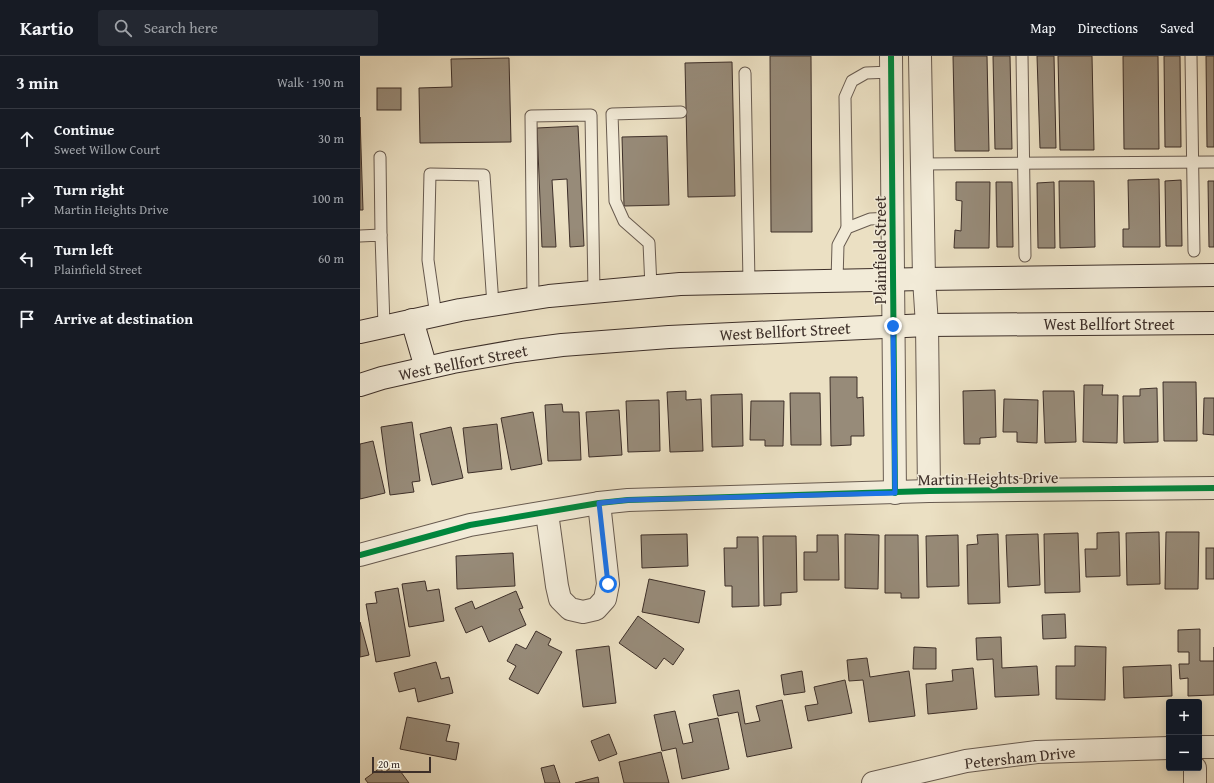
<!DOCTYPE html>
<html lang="en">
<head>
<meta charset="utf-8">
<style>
	:root { --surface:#171b24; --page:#242831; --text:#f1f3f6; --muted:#9ea1a6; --line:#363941 }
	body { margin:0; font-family:"Gentium Book Plus",serif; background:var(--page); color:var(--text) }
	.controls { position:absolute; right:12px; bottom:12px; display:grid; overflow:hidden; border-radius:4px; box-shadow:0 2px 10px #0003 }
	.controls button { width:36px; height:36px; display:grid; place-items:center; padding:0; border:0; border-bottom:1px solid var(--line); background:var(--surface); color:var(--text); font:20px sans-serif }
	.scale { position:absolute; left:12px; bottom:10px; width:59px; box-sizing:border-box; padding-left:4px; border:2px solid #3d2f29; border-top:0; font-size:11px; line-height:14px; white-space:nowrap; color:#3d2f29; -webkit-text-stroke:3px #f2ebd8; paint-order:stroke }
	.stop { position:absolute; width:12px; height:12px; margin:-9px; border:3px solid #1a73e8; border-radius:50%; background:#fff }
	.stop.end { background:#1a73e8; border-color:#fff; box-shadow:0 1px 4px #0008 }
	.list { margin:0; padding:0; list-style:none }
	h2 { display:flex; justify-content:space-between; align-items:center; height:52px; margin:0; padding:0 16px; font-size:17px }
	h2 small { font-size:13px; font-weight:400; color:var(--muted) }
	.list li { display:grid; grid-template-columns:26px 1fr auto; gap:12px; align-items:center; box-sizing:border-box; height:60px; padding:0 16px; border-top:1px solid var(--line) }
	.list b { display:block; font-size:15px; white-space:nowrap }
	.list p { margin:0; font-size:13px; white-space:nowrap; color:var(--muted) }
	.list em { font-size:13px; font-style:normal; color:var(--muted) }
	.icon { flex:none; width:22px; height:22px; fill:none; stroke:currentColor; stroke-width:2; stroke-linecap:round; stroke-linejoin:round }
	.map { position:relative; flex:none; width:854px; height:727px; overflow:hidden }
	header { display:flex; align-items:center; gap:24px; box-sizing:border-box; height:56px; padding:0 20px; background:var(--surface); border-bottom:1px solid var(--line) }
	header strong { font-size:19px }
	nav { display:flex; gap:22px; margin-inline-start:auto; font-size:14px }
	.search { width:280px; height:36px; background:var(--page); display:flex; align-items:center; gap:10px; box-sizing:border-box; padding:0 14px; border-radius:4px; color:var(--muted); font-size:15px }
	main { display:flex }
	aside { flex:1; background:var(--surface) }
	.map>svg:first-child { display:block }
	.building { fill:#978b79; stroke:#3d2f29 }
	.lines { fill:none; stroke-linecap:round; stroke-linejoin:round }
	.lane-casing { stroke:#685b50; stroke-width:13 }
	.street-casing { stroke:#685b50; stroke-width:24 }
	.secondary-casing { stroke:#3d2f29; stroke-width:24 }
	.lane { stroke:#f2ebd8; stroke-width:11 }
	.street { stroke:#f2ebd8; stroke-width:22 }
	.secondary { stroke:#f2ebd8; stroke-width:22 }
	.cycleway-casing { stroke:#f2ebd8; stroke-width:8 }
	.cycleway { stroke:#00873e; stroke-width:6 }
	.route { stroke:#1a73e8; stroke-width:5 }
	.labels { text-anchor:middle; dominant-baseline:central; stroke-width:3; stroke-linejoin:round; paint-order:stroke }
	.street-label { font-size:16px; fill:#3d2f29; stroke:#f2ebd8 }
</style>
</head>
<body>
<header>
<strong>Kartio</strong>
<div class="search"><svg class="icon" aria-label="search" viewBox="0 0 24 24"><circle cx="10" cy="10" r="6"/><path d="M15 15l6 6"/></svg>Search here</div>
<nav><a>Map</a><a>Directions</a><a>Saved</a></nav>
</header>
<main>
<aside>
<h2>3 min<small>Walk · 190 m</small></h2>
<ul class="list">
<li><svg class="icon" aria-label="ahead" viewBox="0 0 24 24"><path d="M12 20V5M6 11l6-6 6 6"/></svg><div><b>Continue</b><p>Sweet Willow Court</p></div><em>30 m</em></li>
<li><svg class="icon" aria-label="right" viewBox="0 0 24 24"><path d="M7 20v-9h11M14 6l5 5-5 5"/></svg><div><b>Turn right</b><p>Martin Heights Drive</p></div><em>100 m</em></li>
<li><svg class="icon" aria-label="left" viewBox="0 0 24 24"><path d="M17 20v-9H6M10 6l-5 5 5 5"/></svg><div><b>Turn left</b><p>Plainfield Street</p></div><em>60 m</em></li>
<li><svg class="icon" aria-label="arrive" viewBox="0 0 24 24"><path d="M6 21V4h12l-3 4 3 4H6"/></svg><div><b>Arrive at destination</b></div></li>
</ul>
</aside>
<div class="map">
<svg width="854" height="727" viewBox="0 0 854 727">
	<rect width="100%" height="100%" fill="#ebe0c3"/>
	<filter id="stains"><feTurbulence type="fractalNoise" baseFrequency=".005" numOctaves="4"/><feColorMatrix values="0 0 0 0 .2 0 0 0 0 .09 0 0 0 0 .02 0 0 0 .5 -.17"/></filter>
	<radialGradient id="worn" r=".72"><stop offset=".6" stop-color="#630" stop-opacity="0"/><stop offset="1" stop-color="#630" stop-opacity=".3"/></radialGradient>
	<g class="building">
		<polygon points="410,0 451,0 452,176 411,176"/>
		<polygon points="593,0 627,0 629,95 595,95"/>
		<polygon points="633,0 650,0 652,93 635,93"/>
		<polygon points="677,0 694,0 696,92 680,92"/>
		<polygon points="698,0 732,0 734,94 700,94"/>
		<polygon points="763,0 798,0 799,93 764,93"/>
		<polygon points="804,0 820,0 821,91 805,91"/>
		<polygon points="846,0 854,0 854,91 847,91"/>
		<polygon points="149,2 151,86 60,87 59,32 92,31 91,3"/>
		<polygon points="372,6 375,140 328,141 325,7"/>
		<rect x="17" y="32" width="24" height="22"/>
		<polygon points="0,61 3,154 0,154"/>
		<polygon points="218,70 224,190 210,191 207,123 192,124 196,191 182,191 177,72"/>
		<polygon points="307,80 309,149 264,150 262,81"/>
		<polygon points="799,123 800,191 763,191 763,173 769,173 768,124"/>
		<polygon points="821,124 822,190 806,190 805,125"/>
		<polygon points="699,125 734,125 735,191 700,192"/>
		<polygon points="848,125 854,125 854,191 849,191"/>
		<polygon points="596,126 630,126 629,192 594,192 595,174 601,175 602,145 596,144"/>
		<polygon points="636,126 652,126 653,191 637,191"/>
		<polygon points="694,126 695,192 678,192 677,127"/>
		<polygon points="470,321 497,321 497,342 503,341 504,380 491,380 491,389 471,390"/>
		<polygon points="803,326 836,326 837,385 804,385"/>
		<polygon points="724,329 743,329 742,339 758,339 757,387 723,386"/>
		<polygon points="797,332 798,386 764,387 763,340 780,340 780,333"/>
		<polygon points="635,334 636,381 620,382 620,388 604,388 603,335"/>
		<polygon points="326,335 326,344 341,343 343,395 310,396 307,336"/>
		<polygon points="683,335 714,335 716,386 685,387"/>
		<polygon points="430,337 460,337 461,389 431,389"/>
		<polygon points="382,338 383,390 352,391 351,339"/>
		<polygon points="844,342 854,342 854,379 843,378"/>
		<polygon points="644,343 678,344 677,387 657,386 657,376 643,376"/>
		<polygon points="299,344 300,395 268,396 266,345"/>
		<polygon points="391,345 424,345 423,390 405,390 405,384 390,384"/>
		<polygon points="202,348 203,356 219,356 221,404 188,405 185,349"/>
		<polygon points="259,354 262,399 229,401 226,356"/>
		<polygon points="173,356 182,408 151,414 141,362"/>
		<polygon points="52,366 60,425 52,426 54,436 30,439 21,371"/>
		<polygon points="137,368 142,413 108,417 103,372"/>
		<polygon points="91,371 103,422 72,429 60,378"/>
		<polygon points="13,385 25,437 0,443 0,388"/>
		<polygon points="759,476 760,520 726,521 725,493 737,493 737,477"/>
		<polygon points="799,476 800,528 767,529 766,477"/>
		<polygon points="806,476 839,476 838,533 805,533"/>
		<polygon points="718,477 720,536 685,537 684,478"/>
		<polygon points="327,478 328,510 282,512 281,479"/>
		<polygon points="485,478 519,479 518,533 485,532"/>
		<polygon points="638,478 640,547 608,548 607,489 618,488 617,479"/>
		<polygon points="678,478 680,529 648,531 646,479"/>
		<polygon points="457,479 478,479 479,524 444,524 444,496 457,496"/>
		<polygon points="525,479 558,479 559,542 541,542 541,537 525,537"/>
		<polygon points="598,479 599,530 567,531 566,480"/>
		<polygon points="403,480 436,480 437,536 421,537 421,549 404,550"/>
		<polygon points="377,481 398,481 399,550 372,551 372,530 365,530 364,492 377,492"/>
		<rect x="846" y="492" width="8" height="31"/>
		<polygon points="153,497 155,530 97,533 96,500"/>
		<polygon points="289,523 345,535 339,567 282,556"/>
		<polygon points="65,525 67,535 79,533 84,565 49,571 42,528"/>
		<polygon points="38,532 50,600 16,606 6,548 17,547 15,536"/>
		<polygon points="156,535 163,552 159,553 166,569 129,586 122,570 106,577 95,552 112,545 115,553"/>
		<polygon points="705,558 706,582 683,583 682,559"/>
		<polygon points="278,560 324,593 313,609 304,602 296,613 259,587"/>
		<polygon points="0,566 9,599 0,601"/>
		<polygon points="840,573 840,605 854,605 854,591 854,639 828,640 828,622 820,623 819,608 829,608 829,596 818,596 818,574"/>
		<polygon points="176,575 191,583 188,589 202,596 178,638 149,623 156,610 147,605 156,588 166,593"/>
		<polygon points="641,581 642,612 677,610 679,639 635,641 633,603 617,604 616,582"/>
		<polygon points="249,590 256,647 223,651 216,594"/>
		<polygon points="715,590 746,591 745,644 696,643 696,610 715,610"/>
		<polygon points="554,591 576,592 576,613 553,613"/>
		<polygon points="507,602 510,621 549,615 555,660 509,666 503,624 489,625 487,604"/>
		<polygon points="76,606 81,623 89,621 93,637 58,646 55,632 39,636 34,617"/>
		<polygon points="811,609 812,640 764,642 763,611"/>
		<polygon points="613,612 617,653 568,658 566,628 593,625 592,614"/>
		<polygon points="442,615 445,636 424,639 421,619"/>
		<polygon points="485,624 492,657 448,665 445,650 458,648 454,631"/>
		<polygon points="379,634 385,668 400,665 396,650 422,644 432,692 387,701 378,656 358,660 353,639"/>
		<polygon points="315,655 323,688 333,686 329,668 358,662 369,713 322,723 316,692 302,695 294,659"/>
		<polygon points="47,661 90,669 86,685 99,687 96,704 40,693"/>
		<polygon points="249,678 257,698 239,705 231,685"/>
		<polygon points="301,696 309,727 264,727 259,706"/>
		<polygon points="35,708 49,727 8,727 5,723 20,712 24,717"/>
		<polygon points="194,709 200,727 185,727 181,712"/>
		<polygon points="238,721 239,727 215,727"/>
	</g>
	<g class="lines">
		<g class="lane-casing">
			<g id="lane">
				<polyline points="662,0 665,200"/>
				<polyline points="831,0 834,195"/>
				<polyline points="385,17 389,226"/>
				<polyline points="20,101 21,179"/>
				<polyline points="562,108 854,106"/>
				<polyline points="487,172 485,41 492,25 506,17 531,16"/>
				<polyline points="0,180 21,179 24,270"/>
				<polyline points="477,225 478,189 487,172 510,163 533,162"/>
				<polyline points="291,231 289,187 264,165 255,145 252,58 321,56"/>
				<polyline points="173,243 171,60 231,59 234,236"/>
				<polyline points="76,260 68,204 70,118 124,119 133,249"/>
			</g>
		</g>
		<g class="street-casing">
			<g id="street">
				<polyline points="531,0 535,437"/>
				<polyline points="560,0 564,223 567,269 569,435"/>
				<polyline points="187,457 197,530 200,543 210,553 223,556 236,553 245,543 248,528 239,447"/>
				<polyline points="0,499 110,469 239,447 268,444 569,435 854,432"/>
				<polyline points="839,691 854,691"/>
				<polyline points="835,712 835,727"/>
				<polyline points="513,727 606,705 677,696 809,692"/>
			</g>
		</g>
		<g class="secondary-casing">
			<g id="secondary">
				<polyline points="52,264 66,312"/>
				<polyline points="0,276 100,254 189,240 320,228 564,223 854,219"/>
				<polyline points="0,329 22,322 93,306 156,295 202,289 309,281 567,269 854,267"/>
			</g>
		</g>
		<use href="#lane" class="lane"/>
		<use href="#street" class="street"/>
		<use href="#secondary" class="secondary"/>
		<g class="cycleway-casing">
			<g id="cycleway">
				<polyline points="531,0 535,437"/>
				<polyline points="0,499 110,469 239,447 268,444 569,435 854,432"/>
			</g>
		</g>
		<use href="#cycleway" class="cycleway"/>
	</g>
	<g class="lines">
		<polyline class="route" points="248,528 239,447 268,444 535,437 533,270"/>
	</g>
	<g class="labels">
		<g class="street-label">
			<text transform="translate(520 194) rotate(-90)">Plainfield Street</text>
			<text x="749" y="268">West Bellfort Street</text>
			<text transform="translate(425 275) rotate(-3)">West Bellfort Street</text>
			<text transform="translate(103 306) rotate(-11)">West Bellfort Street</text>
			<text transform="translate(628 422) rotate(-1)">Martin Heights Drive</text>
			<text transform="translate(660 701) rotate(-6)">Petersham Drive</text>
		</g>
	</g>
	<rect width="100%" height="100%" filter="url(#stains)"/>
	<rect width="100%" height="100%" fill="url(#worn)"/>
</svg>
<div class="controls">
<button>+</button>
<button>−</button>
</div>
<div class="scale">20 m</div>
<div class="stop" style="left:248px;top:528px"></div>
<div class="stop end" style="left:533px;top:270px"></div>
</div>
</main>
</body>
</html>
